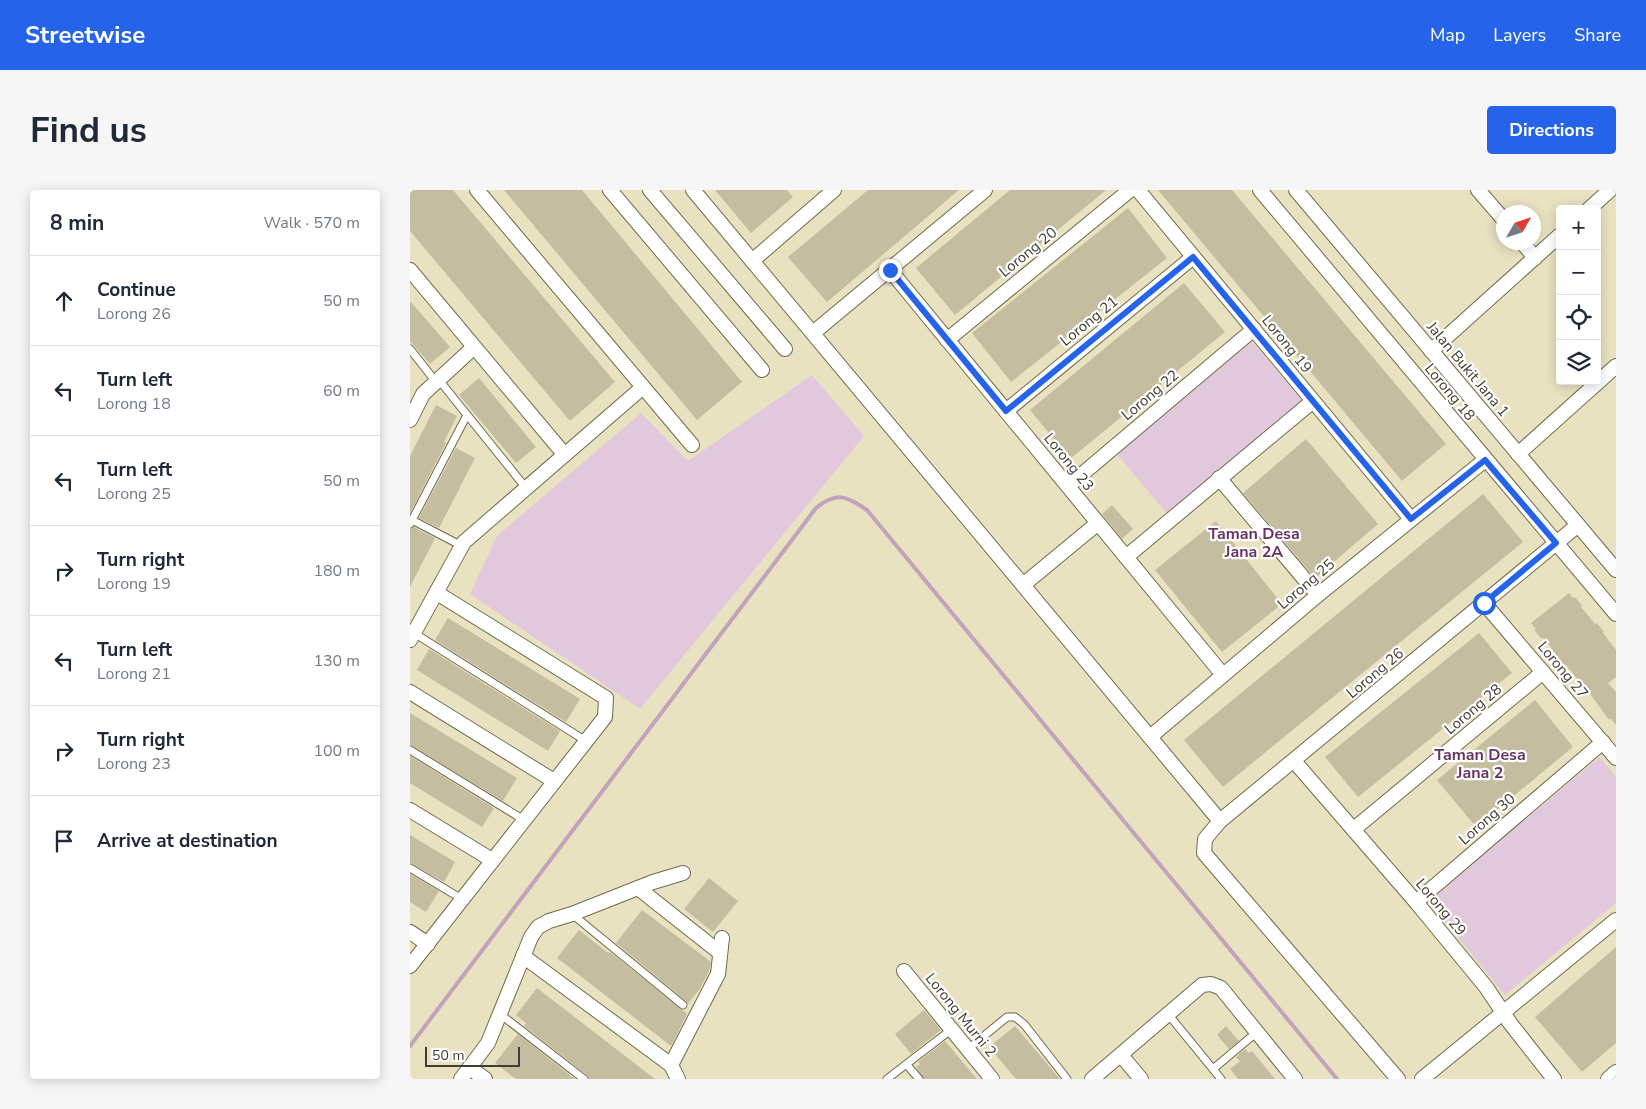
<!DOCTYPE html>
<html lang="en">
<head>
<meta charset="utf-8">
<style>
	:root { --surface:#fff; --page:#f6f6f7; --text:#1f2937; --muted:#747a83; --line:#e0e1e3; --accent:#2563eb }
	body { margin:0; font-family:"Nunito Sans",sans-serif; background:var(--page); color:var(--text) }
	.controls { position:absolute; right:15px; top:15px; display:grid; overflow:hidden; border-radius:5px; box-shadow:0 2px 12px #0003 }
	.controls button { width:45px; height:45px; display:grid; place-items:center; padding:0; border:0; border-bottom:1px solid var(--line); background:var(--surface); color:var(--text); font:25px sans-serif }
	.compass { position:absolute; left:1086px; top:15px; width:45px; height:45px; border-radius:50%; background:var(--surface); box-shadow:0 2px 12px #0003; rotate:51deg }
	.scale { position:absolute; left:15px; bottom:12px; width:95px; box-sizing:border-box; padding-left:5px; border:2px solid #403d30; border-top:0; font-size:14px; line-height:18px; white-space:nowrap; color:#403d30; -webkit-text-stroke:4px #fff; paint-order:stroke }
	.stop { position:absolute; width:15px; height:15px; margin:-11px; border:4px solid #2563eb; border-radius:50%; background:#fff }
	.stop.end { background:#2563eb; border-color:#fff; box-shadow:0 1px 5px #0008 }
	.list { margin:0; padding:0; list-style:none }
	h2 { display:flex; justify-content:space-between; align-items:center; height:65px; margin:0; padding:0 20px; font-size:21px }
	h2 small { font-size:16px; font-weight:400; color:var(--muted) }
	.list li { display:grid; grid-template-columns:32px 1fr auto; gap:15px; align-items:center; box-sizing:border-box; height:90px; padding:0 20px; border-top:1px solid var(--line) }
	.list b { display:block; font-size:19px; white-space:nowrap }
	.list p { margin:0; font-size:16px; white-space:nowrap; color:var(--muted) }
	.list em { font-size:16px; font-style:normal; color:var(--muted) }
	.icon { flex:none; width:28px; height:28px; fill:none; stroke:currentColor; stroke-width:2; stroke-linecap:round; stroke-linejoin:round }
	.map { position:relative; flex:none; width:1206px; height:889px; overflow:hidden; border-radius:5px }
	header { display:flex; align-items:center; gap:30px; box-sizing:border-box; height:70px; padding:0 25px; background:var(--accent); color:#fff }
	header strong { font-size:24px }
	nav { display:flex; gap:28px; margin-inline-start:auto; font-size:18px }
	.intro { display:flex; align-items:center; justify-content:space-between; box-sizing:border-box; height:120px; padding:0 30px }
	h1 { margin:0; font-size:35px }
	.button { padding:12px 22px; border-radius:5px; background:var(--accent); color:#fff; font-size:18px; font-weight:700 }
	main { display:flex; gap:30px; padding:0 30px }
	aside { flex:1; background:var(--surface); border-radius:5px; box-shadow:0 2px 12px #0003 }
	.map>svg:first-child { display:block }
	.green { fill:#e2c8dc }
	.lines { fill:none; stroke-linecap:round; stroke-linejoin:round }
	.stream { stroke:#c0a5ba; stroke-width:4 }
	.building { fill:#c4bd9f }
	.lane-casing { stroke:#706a4c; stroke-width:9 }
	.street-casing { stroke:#706a4c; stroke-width:16 }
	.lane { stroke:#fff; stroke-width:7 }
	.street { stroke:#fff; stroke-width:14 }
	.route { stroke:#2563eb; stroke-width:6 }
	.labels { text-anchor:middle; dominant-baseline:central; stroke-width:4.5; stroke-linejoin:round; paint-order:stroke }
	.street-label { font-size:15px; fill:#403d30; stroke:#fff }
	.neighbourhood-label { font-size:16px; font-weight:bold; fill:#693260; stroke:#fff }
</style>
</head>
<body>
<header>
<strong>Streetwise</strong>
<nav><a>Map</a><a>Layers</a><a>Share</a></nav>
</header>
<div class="intro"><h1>Find us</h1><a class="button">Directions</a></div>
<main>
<aside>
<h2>8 min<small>Walk · 570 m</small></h2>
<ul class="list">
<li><svg class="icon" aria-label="ahead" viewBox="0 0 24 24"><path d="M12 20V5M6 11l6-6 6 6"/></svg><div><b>Continue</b><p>Lorong 26</p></div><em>50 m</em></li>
<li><svg class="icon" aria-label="left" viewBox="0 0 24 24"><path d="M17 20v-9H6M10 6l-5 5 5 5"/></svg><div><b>Turn left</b><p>Lorong 18</p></div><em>60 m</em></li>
<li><svg class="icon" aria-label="left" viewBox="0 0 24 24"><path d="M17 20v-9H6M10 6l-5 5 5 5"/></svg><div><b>Turn left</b><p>Lorong 25</p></div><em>50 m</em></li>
<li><svg class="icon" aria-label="right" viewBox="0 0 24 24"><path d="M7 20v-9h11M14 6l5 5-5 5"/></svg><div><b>Turn right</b><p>Lorong 19</p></div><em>180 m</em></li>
<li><svg class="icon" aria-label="left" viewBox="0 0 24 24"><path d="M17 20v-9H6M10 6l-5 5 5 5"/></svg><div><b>Turn left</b><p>Lorong 21</p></div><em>130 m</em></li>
<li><svg class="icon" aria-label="right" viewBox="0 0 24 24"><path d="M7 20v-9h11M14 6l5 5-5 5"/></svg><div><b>Turn right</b><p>Lorong 23</p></div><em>100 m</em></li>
<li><svg class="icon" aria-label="arrive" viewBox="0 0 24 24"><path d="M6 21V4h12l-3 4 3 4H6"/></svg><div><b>Arrive at destination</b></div></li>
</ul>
</aside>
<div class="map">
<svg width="1206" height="889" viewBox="0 0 1206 889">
	<rect width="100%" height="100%" fill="#e9e2c1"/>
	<g class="green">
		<polygon points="840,149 893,212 758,325 706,263"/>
		<polygon points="402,185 454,246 230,519 60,404 87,346 231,223 278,271"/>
		<polygon points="1190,567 1206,587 1206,713 1095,805 1018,710"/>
	</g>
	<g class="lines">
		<path class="stream" d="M 0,856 L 406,318 C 427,301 436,306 457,320 L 927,889"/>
	</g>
	<g class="building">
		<polygon points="0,0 43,0 205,192 160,231 0,41"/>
		<polygon points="94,0 172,0 332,192 287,230"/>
		<polygon points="305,0 377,0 383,7 341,43"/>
		<polygon points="458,0 549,0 417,112 378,67"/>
		<polygon points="600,0 696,0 545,125 506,78"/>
		<polygon points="748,0 822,0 1036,254 992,291"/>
		<polygon points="718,18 757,68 601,192 562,143"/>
		<polygon points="774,93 815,142 660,269 620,220"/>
		<polygon points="0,111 40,157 20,174 0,151"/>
		<polygon points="69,188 126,257 106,273 49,205"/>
		<polygon points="26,215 47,226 34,252 36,253 0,323 0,266"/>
		<polygon points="896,249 968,334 905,388 833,303"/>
		<polygon points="46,258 65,268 29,338 9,328"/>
		<polygon points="1073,304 1113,352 813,597 774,550"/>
		<polygon points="702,315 723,339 712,349 692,324"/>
		<polygon points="806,331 872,414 812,462 745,380"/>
		<polygon points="4,337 25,348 0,397 0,339"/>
		<polygon points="1159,403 1163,408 1165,407 1172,416 1171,417 1185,434 1187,433 1194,442 1193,443 1206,460 1206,487 1198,493 1206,502 1206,535 1200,528 1199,530 1178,501 1176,503 1169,494 1170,493 1156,475 1154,476 1139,455 1133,448 1132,449 1124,440 1126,439 1121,433"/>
		<polygon points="38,428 170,509 156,532 25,450"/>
		<polygon points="1069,443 1102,483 948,607 915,567"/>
		<polygon points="19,459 150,541 138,561 7,480"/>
		<polygon points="1125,510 1163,557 1066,637 1027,590"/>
		<polygon points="0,523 107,588 93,611 0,555"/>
		<polygon points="0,566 84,618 72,637 0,593"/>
		<polygon points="0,645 45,672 34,692 0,673"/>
		<polygon points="0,684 29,701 16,722 0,712"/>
		<polygon points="299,688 328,711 303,742 274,719"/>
		<polygon points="232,720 301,772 299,781 291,797 278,814 276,811 206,753"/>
		<polygon points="169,740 198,763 200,762 277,824 261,856 147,768"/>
		<polygon points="1206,757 1206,853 1172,882 1125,827"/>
		<polygon points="127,798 245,889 179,889 177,885 114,836 116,833 106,825"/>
		<polygon points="514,820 531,840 501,864 485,844"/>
		<polygon points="605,836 650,889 606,889 579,857"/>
		<polygon points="816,836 829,851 819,859 807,845"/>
		<polygon points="108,844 165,889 106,889 85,873"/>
		<polygon points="535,851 567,889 514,889 506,877 510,874 508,872"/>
		<polygon points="835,859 839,863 842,861 865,889 828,889 820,879 830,871 826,867"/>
	</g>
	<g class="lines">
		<g class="lane-casing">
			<g id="lane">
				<polyline points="0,159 26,192"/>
				<polyline points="29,190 116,298"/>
				<polyline points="2,330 52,356"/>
				<polyline points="0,334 57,225"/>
				<polyline points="4,443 176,551"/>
				<polyline points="0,560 114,630"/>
				<polyline points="0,678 52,709"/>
				<polyline points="162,724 273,815"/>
				<polyline points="90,824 174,889"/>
				<polyline points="758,824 811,889"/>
				<polyline points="558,859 597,827 605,827 614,834 657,889"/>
				<polyline points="497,875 509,889"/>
				<polyline points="803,879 847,842"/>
				<polyline points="477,889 542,839"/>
			</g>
		</g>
		<g class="street-casing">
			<g id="street">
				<polyline points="67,0 282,255"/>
				<polyline points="200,0 352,180"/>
				<polyline points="240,0 375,159"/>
				<polyline points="283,0 810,631"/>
				<polyline points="728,0 1001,329"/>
				<polyline points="850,0 1206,424"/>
				<polyline points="886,0 1206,380"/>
				<polyline points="1068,0 1094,30"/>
				<polyline points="1179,19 1200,0"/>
				<polyline points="1112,52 1125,68"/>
				<polyline points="342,71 424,0"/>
				<polyline points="0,80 154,264"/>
				<polyline points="480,80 813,485"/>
				<polyline points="403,143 575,0"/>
				<polyline points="537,150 720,0"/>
				<polyline points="1021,161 1150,45"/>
				<polyline points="596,221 783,67"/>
				<polyline points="0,230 13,204 64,157"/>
				<polyline points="1108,264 1206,176"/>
				<polyline points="809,288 908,405"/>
				<polyline points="658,296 844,139"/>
				<polyline points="716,367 903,211"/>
				<polyline points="613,395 688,333"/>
				<polyline points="1074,413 1206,568"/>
				<polyline points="0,450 54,352 233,197"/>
				<polyline points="0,502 144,591"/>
				<polyline points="740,547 908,405 1075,270"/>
				<polyline points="884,571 1006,712 1076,797 1100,833 1144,889"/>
				<polyline points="0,620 82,670"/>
				<polyline points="944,639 1133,482"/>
				<polyline points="228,698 309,762"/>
				<polyline points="1006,712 1193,552"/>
				<polyline points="0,742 18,754"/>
				<polyline points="113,766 261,875"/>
				<polyline points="0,776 195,527 196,508 27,403"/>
				<polyline points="494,781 582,889"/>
				<polyline points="711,865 731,889"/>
				<polyline points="60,878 75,889"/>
				<polyline points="51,889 78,853 121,747 128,737 139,731 162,724 243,692 273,683"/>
				<polyline points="268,889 261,875 308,784 312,748"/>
				<polyline points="682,889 792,795 801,794 811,798 885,889"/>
				<polyline points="988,889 794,663 795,649 810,631 1168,335"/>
				<polyline points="1012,889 1206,730"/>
				<polyline points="1198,889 1206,882"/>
			</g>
		</g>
		<use href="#lane" class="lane"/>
		<use href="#street" class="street"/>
	</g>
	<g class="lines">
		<polyline class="route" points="480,80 596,221 783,67 1001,329 1075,270 1146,353 1074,413"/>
	</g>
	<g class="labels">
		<g class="street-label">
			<text transform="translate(618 62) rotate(-39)">Lorong 20</text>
			<text transform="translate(679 131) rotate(-39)">Lorong 21</text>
			<text transform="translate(877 154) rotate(51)">Lorong 19</text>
			<text transform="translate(1058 179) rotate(50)">Jalan Bukit Jana 1</text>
			<text transform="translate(1040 202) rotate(50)">Lorong 18</text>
			<text transform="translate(740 205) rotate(-40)">Lorong 22</text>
			<text transform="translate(659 272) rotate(51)">Lorong 23</text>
			<text transform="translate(896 394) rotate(-40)">Lorong 25</text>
			<text transform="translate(1153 480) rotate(50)">Lorong 27</text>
			<text transform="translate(965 483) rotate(-40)">Lorong 26</text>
			<text transform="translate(1063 519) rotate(-40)">Lorong 28</text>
			<text transform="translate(1077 629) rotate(-41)">Lorong 30</text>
			<text transform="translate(1031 717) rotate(50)">Lorong 29</text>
			<text transform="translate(551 825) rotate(51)">Lorong Murni 2</text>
		</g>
		<g class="neighbourhood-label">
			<text x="844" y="344">Taman Desa<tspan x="844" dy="18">Jana 2A</tspan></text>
			<text x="1070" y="565">Taman Desa<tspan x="1070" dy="18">Jana 2</tspan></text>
		</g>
	</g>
</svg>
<div class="controls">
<button>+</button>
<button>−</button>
<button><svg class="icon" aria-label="locate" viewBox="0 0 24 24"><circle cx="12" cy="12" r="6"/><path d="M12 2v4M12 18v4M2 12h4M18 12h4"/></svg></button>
<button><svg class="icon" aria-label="layers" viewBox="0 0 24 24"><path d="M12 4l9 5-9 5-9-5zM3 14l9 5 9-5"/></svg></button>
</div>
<svg class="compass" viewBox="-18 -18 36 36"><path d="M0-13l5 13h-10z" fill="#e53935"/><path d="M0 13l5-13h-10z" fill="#747a83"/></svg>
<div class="scale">50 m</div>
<div class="stop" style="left:1074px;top:413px"></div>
<div class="stop end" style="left:480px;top:80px"></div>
</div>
</main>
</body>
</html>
